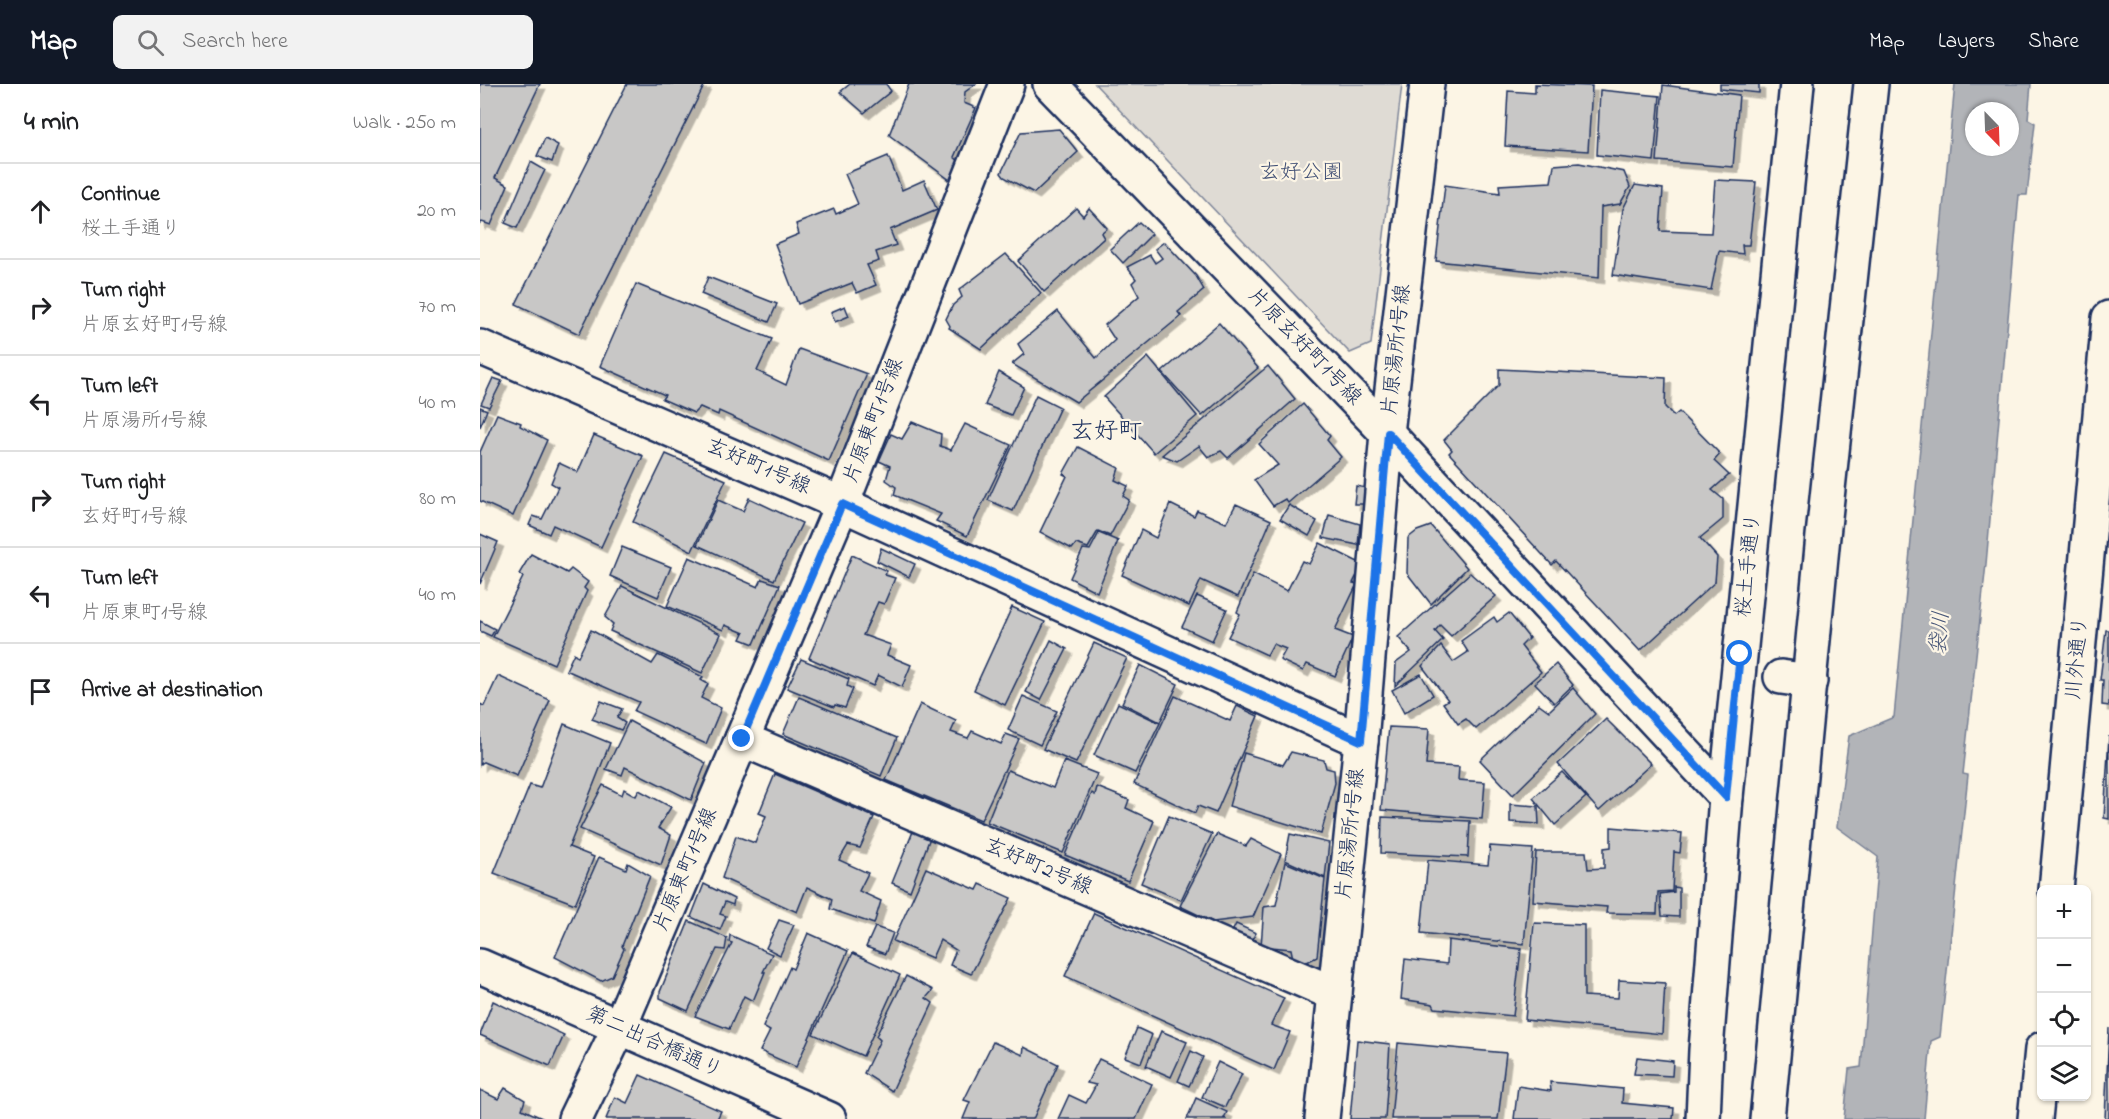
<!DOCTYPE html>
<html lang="en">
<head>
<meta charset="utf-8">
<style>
	:root { --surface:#fff; --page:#f2f2f2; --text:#202124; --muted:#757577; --line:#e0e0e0; --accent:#111827 }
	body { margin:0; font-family:"Indie Flower","Klee One",sans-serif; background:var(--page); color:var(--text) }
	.controls { position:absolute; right:18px; bottom:18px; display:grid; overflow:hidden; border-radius:9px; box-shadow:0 2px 4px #0004 }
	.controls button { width:54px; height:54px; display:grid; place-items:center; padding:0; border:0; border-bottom:2px solid var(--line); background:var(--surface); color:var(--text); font:30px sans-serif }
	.compass { position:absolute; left:1485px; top:18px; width:54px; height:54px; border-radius:50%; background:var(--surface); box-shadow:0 2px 4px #0004; rotate:157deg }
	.stop { position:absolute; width:18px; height:18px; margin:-14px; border:4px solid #1a73e8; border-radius:50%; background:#fff }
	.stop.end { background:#1a73e8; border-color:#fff; box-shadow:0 2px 6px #0008 }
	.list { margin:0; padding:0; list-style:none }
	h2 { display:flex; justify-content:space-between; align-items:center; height:78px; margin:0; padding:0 24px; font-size:26px }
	h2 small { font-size:20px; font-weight:400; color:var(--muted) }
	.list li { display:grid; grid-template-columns:39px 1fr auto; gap:18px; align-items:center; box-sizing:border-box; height:96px; padding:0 24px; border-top:2px solid var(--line) }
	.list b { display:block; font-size:22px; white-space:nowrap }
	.list p { margin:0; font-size:20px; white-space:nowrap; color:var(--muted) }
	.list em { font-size:20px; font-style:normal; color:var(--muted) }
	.icon { flex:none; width:33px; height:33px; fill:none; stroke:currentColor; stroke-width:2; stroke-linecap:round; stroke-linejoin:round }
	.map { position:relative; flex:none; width:1629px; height:1035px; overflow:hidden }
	header { display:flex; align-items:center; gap:36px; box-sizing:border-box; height:84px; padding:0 30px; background:var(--accent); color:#fff }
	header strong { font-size:28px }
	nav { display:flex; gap:33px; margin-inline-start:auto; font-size:21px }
	.search { width:420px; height:54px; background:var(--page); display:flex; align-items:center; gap:15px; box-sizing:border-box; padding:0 21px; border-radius:9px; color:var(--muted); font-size:22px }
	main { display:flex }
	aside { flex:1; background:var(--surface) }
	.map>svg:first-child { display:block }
	.green { fill:#dfdbd4; stroke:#7d8599; stroke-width:1.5 }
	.water { fill:#b2b4b8; stroke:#767f94; stroke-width:1.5; fill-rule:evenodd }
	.building { fill:#c8c7c6; stroke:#1b2f5e; stroke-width:1.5; filter:url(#shadow) }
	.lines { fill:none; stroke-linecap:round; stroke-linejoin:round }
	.pedestrian-casing { stroke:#1b2f5e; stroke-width:38 }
	.minor-casing { stroke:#1b2f5e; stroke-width:38 }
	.pedestrian { stroke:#fcf5e5; stroke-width:33 }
	.minor { stroke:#fcf5e5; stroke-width:33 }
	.route { stroke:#1a73e8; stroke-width:8 }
	.labels { text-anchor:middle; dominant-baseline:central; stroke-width:4.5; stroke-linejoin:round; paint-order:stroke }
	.park-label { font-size:21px; fill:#425176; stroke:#fcf5e5 }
	.street-label { font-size:21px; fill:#1b2f5e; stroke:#fcf5e5 }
	.water-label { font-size:22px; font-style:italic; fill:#485779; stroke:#fcf5e5 }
	.quarter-label { font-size:24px; fill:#1b2f5e; stroke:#fcf5e5 }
</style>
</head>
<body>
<header>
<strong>Map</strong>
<div class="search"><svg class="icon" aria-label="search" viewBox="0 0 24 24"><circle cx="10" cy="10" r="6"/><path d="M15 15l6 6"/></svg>Search here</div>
<nav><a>Map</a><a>Layers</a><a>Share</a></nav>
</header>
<main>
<aside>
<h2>4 min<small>Walk · 250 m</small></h2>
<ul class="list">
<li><svg class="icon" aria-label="ahead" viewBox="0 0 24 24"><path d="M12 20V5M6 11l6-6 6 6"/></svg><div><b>Continue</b><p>桜土手通り</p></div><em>20 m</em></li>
<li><svg class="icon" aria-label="right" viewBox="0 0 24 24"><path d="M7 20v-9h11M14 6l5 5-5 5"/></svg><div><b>Turn right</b><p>片原玄好町1号線</p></div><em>70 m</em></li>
<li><svg class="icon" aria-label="left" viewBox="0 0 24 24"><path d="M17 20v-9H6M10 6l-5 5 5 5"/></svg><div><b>Turn left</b><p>片原湯所1号線</p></div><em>40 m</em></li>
<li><svg class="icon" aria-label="right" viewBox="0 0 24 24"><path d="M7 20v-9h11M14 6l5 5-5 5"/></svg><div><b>Turn right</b><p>玄好町1号線</p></div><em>80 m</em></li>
<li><svg class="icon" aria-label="left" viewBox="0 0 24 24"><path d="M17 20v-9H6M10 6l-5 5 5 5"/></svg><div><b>Turn left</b><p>片原東町1号線</p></div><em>40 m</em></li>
<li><svg class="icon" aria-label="arrive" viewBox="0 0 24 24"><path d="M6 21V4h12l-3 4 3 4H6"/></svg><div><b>Arrive at destination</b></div></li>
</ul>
</aside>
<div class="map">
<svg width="1629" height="1035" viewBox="0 0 1629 1035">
	<defs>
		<filter id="shadow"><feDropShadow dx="5.5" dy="5.5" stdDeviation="0" flood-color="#0004"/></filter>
	</defs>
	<rect width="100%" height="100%" fill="#fcf5e5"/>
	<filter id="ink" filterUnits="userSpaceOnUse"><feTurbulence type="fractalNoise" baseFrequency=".0167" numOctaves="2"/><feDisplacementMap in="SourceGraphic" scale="12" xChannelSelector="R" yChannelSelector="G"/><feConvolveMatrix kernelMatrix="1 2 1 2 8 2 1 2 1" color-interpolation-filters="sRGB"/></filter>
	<g filter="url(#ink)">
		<polygon class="green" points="615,0 922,0 891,260 870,269"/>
		<path class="water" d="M 1475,0 L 1551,0 L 1548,35 L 1555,39 L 1547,111 L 1539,111 L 1506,480 L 1483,690 L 1488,691 L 1460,953 L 1451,957 L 1444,1035 L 1364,1035 L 1369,985 L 1381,983 L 1398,773 L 1357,743 L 1369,652 L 1414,633 ZM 1494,27 L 1530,27 L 1530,63 L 1494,63 Z"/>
		<g class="building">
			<polygon points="0,0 60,0 15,94 28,101 11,141 2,138 0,140"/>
			<polygon points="147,0 225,0 99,250 36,220"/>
			<polygon points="370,0 406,0 411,7 384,29 360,8"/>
			<polygon points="429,0 496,0 485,8 484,19 496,24 474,73 479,77 470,96 409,51"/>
			<polygon points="1055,0 1112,2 1108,67 1025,62 1028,7 1055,9"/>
			<polygon points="1240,0 1279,0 1279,9 1240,5"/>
			<polygon points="1183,1 1259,11 1253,83 1177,77"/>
			<polygon points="1120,6 1180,12 1174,77 1117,71"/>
			<polygon points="579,45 598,68 554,109 524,93 521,89 541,48"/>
			<polygon points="65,54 78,61 72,78 57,72"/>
			<polygon points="408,72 422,106 444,96 457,126 410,146 416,161 396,168 399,177 387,181 396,201 377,209 372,199 318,220 295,160 319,150 316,140 354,125 356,130 378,120 365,90"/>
			<polygon points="51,78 65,86 37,144 25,139"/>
			<polygon points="1099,79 1144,88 1150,103 1140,120 1121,123 1119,194 956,177 965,101 1020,109 1019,101 1071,98 1074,81"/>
			<polygon points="1235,96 1276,98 1269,161 1262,161 1263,170 1239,167 1231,206 1133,191 1143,125 1155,101 1183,105 1180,147 1231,149"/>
			<polygon points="596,124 603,132 609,124 627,144 621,149 624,154 564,208 538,177"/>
			<polygon points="659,138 672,150 643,179 630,165"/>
			<polygon points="684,158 716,192 724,206 698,228 701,232 596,318 532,280 544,270 538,260 578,227 616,274 635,256 625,241 659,212 652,199 656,195 647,183 670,171 675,179 682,174 675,165"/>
			<polygon points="526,170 561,209 501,265 469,244 470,242 466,235 473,221 482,213 479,206"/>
			<polygon points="228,193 297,220 289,238 221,210"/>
			<polygon points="156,200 292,255 277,287 306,301 319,265 387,290 349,377 239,327 238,331 220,323 214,329 182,315 185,311 120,282"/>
			<polygon points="365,222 369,232 355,238 351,228"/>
			<polygon points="739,239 778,284 722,332 682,288"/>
			<polygon points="668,273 717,332 674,369 624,313"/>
			<polygon points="788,282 815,315 748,374 741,367 728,373 719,362 697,377 682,371"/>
			<polygon points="1019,285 1186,294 1185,323 1194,332 1199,328 1240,370 1234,377 1249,391 1232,406 1243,415 1243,435 1220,454 1237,473 1235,498 1160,567 1076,477 1072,481 969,369 972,366 964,356 1019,301"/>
			<polygon points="519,288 544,303 531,331 505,321"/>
			<polygon points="13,294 22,297 9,323 1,320"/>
			<polygon points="556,311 580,323 533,427 508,416"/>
			<polygon points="823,320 850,352 847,356 861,373 808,419 805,415 793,422 774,396 798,381 779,360"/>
			<polygon points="0,323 7,326 0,343"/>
			<polygon points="17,330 41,339 40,342 67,356 33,432 0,417 0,368"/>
			<polygon points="432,338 461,350 460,362 471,366 485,340 531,361 487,452 456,437 461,430 414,411 416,403 406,396 410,382 399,377 411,350 422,355"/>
			<polygon points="114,351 163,372 121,463 73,441 69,450 49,441 53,432 62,435 78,403 71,399 79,379 98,388"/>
			<polygon points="598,363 639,384 635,396 648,402 643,412 649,416 630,452 618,447 608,464 596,460 592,465 560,448 587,392 583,390"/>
			<polygon points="186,370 246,396 212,467 153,438"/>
			<polygon points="876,402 886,404 885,420 874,420"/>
			<polygon points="269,414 322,439 294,496 217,461 238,416 263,427"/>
			<polygon points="690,420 714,432 717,426 746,439 756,420 791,436 758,513 721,496 709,522 642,491 661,446 676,454"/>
			<polygon points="809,421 837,437 829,452 800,435"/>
			<polygon points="849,431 880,440 878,461 843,454"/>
			<polygon points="951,442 987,484 951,520 927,489 928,454 937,447"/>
			<polygon points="619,449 638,457 617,508 590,494 603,465 610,466"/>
			<polygon points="0,450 18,458 0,500"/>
			<polygon points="840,459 880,479 878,489 873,499 877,500 855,546 873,553 855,592 827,580 823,587 800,576 806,565 793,560 787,571 748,553 760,530 757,528 773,490 807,507 822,477 829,480"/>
			<polygon points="142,463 191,483 178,513 130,492"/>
			<polygon points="401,464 435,480 429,493 397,477"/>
			<polygon points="51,470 87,489 91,485 108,498 104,504 107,507 74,580 13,553 43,493 39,490"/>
			<polygon points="372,471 407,487 405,491 415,494 404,520 398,518 383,551 411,561 407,571 431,581 422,603 398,591 393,602 329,574"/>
			<polygon points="209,473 278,503 282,495 300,501 274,560 261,555 264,549 245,541 243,546 187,522"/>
			<polygon points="990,489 1016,512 971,552 960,541 955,547 963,556 915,602 916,579 931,568 918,553"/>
			<polygon points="142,502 241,550 222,589 130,547 133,540 125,533"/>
			<polygon points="717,512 747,525 732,557 702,543"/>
			<polygon points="532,523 565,538 525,621 494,606"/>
			<polygon points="1029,529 1049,554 1041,562 1061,588 996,645 986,635 978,640 963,619 968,616 942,582 961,562 973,578 988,568 981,557 1014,533 1017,538"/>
			<polygon points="0,537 15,545 11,552 0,547"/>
			<polygon points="111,546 172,580 178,571 223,593 221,596 228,600 221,614 241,624 226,660 154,627 159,618 86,586 94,569 98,573"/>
			<polygon points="1626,546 1629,546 1629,622 1622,621 1623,596 1620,596"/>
			<polygon points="571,556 587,565 561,616 546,608"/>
			<polygon points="614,559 647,574 596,679 563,665"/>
			<polygon points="321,575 369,595 367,602 373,605 365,624 355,621 354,623 307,604"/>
			<polygon points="1076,580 1093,601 1074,619 1055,599"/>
			<polygon points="660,581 698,600 680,638 642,619"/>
			<polygon points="941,590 953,611 924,629 912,606"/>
			<polygon points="18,592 70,616 37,692 3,678 0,681 0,620 4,622"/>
			<polygon points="1093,604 1115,630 1033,711 1000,676 1059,620 1069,627"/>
			<polygon points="543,612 577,627 560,661 528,646"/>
			<polygon points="695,612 750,637 757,622 778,632 736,729 718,722 715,729 654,700"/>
			<polygon points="319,613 417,654 401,692 303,650"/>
			<polygon points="121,617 142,625 137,634 145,639 141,646 112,635"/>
			<polygon points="638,619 680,639 655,689 614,671"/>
			<polygon points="440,620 476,637 471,648 488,654 492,647 521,660 526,650 539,655 501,736 406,696"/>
			<polygon points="1126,635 1171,680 1119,727 1078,680"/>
			<polygon points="149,637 226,679 211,716 145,683 142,691 126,685"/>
			<polygon points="84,640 130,659 89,763 114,773 95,820 14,789 50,701 60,704"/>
			<polygon points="909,643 949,645 946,681 979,683 978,696 1005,698 1002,735 901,726"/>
			<polygon points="1629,652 1629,735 1624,734"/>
			<polygon points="811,668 844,676 846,684 854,686 855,699 841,750 749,722 764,669 803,681"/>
			<polygon points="584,677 617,690 583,769 507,738 528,686 573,704"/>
			<polygon points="1082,688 1106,713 1075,741 1053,714"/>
			<polygon points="295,690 394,733 380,764 368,761 359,776 388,789 379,807 401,817 394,840 350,825 352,815 327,803 317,828 242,794 256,752 275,759 286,732 279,729"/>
			<polygon points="123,701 142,711 144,705 156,712 159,706 191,723 178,744 191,751 181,781 100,745"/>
			<polygon points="617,703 649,716 646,724 674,737 648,797 585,771 612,709 615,711"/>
			<polygon points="1030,720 1058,722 1059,740 1030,738"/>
			<polygon points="689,732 732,750 701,816 661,799"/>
			<polygon points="902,733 990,737 988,773 901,769"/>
			<polygon points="1131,743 1202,749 1200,769 1194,768 1192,807 1178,808 1177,830 1126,829 1127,823 1053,817 1056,768 1106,768 1108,785 1124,784 1124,764 1131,763"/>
			<polygon points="434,745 451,751 430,807 412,799"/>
			<polygon points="737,750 766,762 771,755 801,770 773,833 733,838 700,822"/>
			<polygon points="810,750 849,759 845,794 805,776"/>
			<polygon points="1010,762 1053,765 1044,860 941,849 948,776 1008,781"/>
			<polygon points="119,773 146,785 148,779 170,792 142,862 144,865 132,892 121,897 75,873"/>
			<polygon points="805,778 845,795 837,873 825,879 813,875 811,865 781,862 784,823 796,821"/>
			<polygon points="446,784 497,806 500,800 531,814 491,890 470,881 476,866 460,856 452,874 413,857"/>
			<polygon points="224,800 254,815 253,821 245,818 240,830 246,832 240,846 211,833"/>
			<polygon points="1194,803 1199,804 1199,833 1182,832 1180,810 1194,808"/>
			<polygon points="614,829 804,914 791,941 810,948 794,986 585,892"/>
			<polygon points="299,836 314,841 300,871 286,864"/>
			<polygon points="209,837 247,854 245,866 237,865 208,927 180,914 180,908"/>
			<polygon points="1054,839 1104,841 1104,912 1138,914 1139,896 1185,899 1182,950 1045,936"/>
			<polygon points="756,840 776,849 771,857 752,848"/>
			<polygon points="395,843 413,849 405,870 386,863"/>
			<polygon points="328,849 368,867 316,983 280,967 290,947 283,943 310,883 313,885"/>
			<polygon points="250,851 292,870 283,888 285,888 273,917 264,912 249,945 215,932 252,859 249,858"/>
			<polygon points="968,856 1041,865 1033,932 955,924 953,920 921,915 925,875 967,880"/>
			<polygon points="373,869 420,891 383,972 333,950"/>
			<polygon points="426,892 453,906 446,914 453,919 412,1007 384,989 400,956 396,952"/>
			<polygon points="13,917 84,951 70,982 0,951"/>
			<polygon points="657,944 672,951 661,979 645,973"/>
			<polygon points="1629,944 1629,1035 1625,1035"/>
			<polygon points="681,947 707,958 691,993 666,982"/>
			<polygon points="877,956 910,960 905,1035 870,1035"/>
			<polygon points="513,958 543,971 544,963 578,980 553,1035 483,1035 490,1018 484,1016"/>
			<polygon points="918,959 1026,969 1018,1035 911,1035"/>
			<polygon points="711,967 723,973 709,1002 698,997"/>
			<polygon points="1157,973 1193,977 1192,992 1154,990"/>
			<polygon points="619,975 672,1000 656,1035 578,1035 589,1011 606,1019 616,1001 607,999"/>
			<polygon points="738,978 762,990 745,1023 722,1013"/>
			<polygon points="160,991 241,1027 237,1035 126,1035 135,1013 147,1019"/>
			<polygon points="1070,998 1143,1005 1142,1019 1194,1024 1193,1035 1034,1035 1038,1002 1071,1007"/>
			<polygon points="25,1004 45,1016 42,1025 64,1035 0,1035 0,1006 18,1015"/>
			<polygon points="716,1014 747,1028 744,1034 747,1035 707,1035"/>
		</g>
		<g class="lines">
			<g class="pedestrian-casing">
				<g id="pedestrian">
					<polyline points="1301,593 1330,597"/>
					<polyline points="1287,1035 1343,452 1391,0"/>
				</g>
			</g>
			<g class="minor-casing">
				<g id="minor">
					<polyline points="570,0 907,349 1246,713"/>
					<polyline points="0,263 362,420 881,657"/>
					<polyline points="262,655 855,910"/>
					<polyline points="1576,806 1629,234"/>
					<polyline points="0,882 349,1035"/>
					<polyline points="95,1035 139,944 362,420 527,0"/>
					<polyline points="842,1035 881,657 907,349 947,0"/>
					<polyline points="1223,1035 1226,966 1246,713 1317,0"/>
					<polyline points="1555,1035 1562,965"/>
				</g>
			</g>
			<use href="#pedestrian" class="pedestrian"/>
			<use href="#minor" class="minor"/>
		</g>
	</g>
	<g class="lines" filter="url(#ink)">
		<polyline class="route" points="262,655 362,420 881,657 908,349 1246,713 1260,570"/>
	</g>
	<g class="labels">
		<g class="park-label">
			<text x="821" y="89">玄好公園</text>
		</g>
		<g class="street-label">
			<text transform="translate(824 263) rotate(46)">片原玄好町1号線</text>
			<text transform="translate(917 266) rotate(-84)">片原湯所1号線</text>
			<text transform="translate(394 337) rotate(-69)">片原東町1号線</text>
			<text transform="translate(278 383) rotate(23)">玄好町1号線</text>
			<text transform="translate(1269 481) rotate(-84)">桜土手通り</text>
			<text transform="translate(1598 574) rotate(-85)">川外通り</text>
			<text transform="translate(871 750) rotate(-84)">片原湯所1号線</text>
			<text transform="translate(558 783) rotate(23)">玄好町2号線</text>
			<text transform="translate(206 786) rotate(-67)">片原東町1号線</text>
			<text transform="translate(174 959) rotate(24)">第二出合橋通り</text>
		</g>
		<g class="water-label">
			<text transform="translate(1461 549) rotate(-85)">袋川</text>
		</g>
		<g class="quarter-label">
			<text x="626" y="348">玄好町</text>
		</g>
	</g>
</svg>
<div class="controls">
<button>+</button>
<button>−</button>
<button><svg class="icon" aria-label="locate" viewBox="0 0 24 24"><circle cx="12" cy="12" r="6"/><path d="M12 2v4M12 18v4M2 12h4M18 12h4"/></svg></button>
<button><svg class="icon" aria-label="layers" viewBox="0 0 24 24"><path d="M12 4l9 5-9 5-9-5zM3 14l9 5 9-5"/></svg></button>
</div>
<svg class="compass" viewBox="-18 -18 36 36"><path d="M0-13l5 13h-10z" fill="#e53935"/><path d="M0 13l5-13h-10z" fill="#757577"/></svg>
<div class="stop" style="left:1260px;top:570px"></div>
<div class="stop end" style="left:262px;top:655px"></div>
</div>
</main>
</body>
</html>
